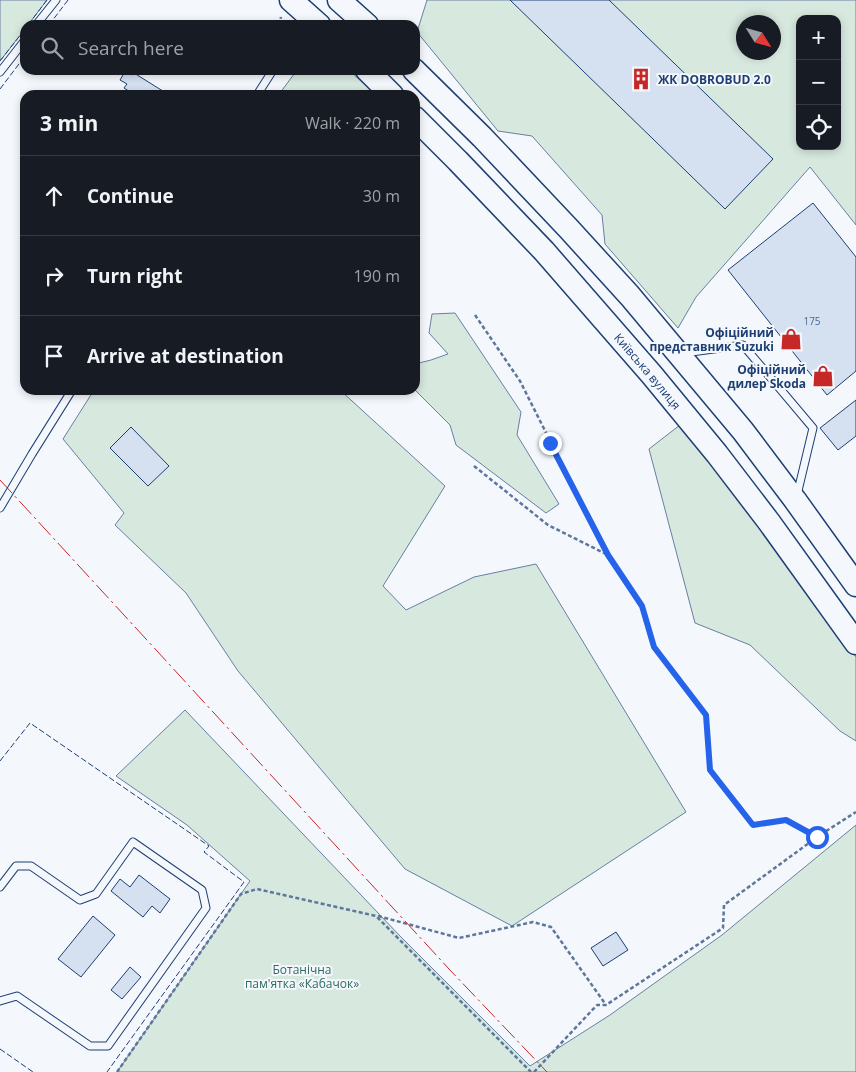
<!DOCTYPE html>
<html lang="en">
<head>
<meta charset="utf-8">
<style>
	:root { --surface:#171b24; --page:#20242c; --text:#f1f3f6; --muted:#9ea1a6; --line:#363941 }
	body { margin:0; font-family:"Open Sans",sans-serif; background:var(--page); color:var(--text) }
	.controls { position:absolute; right:15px; top:15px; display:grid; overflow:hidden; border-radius:10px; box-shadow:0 2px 8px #0003 }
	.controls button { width:45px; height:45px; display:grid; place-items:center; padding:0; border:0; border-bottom:1px solid var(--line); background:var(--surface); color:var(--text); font:25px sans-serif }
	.compass { position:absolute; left:736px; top:15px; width:45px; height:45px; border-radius:50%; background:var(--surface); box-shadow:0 2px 8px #0003; rotate:127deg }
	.stop { position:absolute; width:15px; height:15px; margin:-11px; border:4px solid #2563eb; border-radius:50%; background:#fff }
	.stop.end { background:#2563eb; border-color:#fff; box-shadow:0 1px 5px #0008 }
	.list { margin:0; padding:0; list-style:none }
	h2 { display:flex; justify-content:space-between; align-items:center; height:65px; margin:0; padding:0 20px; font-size:21px }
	h2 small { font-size:16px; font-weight:400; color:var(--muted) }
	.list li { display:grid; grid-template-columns:32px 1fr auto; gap:15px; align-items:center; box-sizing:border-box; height:80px; padding:0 20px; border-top:1px solid var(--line) }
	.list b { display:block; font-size:19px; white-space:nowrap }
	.list em { font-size:16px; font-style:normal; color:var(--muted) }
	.icon { flex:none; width:28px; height:28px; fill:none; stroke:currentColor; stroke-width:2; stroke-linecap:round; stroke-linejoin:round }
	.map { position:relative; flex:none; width:856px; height:1072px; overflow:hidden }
	.search { position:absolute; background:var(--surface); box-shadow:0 2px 8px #0003; left:20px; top:20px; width:400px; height:55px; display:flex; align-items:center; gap:12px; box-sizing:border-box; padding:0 18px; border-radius:15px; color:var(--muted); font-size:19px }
	.panel { position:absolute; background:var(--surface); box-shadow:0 2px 8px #0003; left:20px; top:90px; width:400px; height:305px; border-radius:15px }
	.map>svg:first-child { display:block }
	.green { fill:#d7e8df; stroke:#687fa3; fill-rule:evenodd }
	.building { fill:#d5e0f0; stroke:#1d3f73 }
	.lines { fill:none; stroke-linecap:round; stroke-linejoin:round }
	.service-casing { stroke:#1d3f73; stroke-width:9 }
	.primary-casing { stroke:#1d3f73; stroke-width:25 }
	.path { stroke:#5e769c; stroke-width:2.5; stroke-dasharray:4 2.5; stroke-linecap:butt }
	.service { stroke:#f4f7fb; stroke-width:7 }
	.primary { stroke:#f4f7fb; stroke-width:22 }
	.fence { stroke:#1d3f73; stroke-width:1; stroke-dasharray:6 2.5; stroke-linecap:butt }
	.power { stroke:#c62828; stroke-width:1; stroke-dasharray:18 4 2.5 4; stroke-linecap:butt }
	.route { stroke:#2563eb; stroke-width:6 }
	.labels { text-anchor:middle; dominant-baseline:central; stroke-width:4; stroke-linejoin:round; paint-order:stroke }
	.number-label { font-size:10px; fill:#4b6792 }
	.poi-label { font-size:12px; font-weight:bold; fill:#1d3f73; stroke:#f4f7fb; text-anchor:end }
	.street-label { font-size:12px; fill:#1d3f73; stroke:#f4f7fb }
	.park-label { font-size:12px; fill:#2c6c60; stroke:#f4f7fb }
</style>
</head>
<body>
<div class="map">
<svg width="856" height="1072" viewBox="0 0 856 1072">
	<rect width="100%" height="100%" fill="#f4f7fb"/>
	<g class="green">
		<polygon points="0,0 47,0 28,25 25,25 25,29 0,61"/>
		<path d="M 427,0 L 856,0 L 856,225 L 810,167 L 696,297 L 678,328 L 605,244 L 602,215 L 532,136 L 498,131 L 417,32 ZM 800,19 L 837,19 L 837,146 L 800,146 ZM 744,22 L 774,22 L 774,52 L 744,52 Z"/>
		<polygon points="297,70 349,70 376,95 282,95 280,93"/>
		<polygon points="455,313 521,412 517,435 559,504 546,513 456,445 450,425 415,390 415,364 431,360 448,354 429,333 432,314"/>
		<polygon points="94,390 340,390 445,486 383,586 406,610 474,577 536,564 686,812 512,926 405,869 238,671 186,593 115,525 124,513 63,439"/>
		<polygon points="680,425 761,528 856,657 856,741 840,731 750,645 695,623 649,449"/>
		<polygon points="185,710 400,936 530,1066 610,1015 722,935 856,825 856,1072 117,1072 250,881 187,825 116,776"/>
	</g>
	<g class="building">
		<polygon points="510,0 609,0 773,159 725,209"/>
		<polygon points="126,70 133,75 134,73 166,93 164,95 135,95 124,88 127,84 120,80"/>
		<polygon points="813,203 856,257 856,371 827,395 728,270"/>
		<polygon points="856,400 856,436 838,450 820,428"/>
		<polygon points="131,427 169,466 148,486 110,448"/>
		<polygon points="139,875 170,899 160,913 152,906 143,917 111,891 120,879 130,887"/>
		<polygon points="93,916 115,935 81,977 58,959"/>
		<polygon points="616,932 628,950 603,966 591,948"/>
		<polygon points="130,967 141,977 122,999 111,990"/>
	</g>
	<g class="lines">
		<g class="service-casing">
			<g id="service">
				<polyline points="36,25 56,0"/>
				<polyline points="0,72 25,40"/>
				<polyline points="257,95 273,70"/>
				<polyline points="684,353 743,345 813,428 797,495"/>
				<polyline points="0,508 32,454 72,390"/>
				<polyline points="0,887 16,866 31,866 80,900 96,894 133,842 202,890 206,908 108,1046 90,1046 17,996 0,1001"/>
			</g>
		</g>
		<g class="primary-casing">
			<g id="primary">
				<polyline points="291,0 319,25"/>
				<polyline points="339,0 367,25"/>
				<polyline points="367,70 392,95"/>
				<polyline points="414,70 482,137 569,229 630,296 743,431 795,500 856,585"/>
				<path id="s1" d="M 415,118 L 458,161 L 544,251 L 652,375 L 717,454 L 769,522 L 856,643"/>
			</g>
		</g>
		<g class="path">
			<polyline points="279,25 281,17"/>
			<polyline points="475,315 520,381 607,554"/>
			<polyline points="474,466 548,525 608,555 642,606 654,647 706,715 710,771 753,825 786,820 817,837"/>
			<polyline points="378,916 459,938 533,922 551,927 606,1005"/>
			<polyline points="117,1072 241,894 257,889 376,916 531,1072"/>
			<polyline points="534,1072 597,1005 606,1005 723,928 724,905 820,835 856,812"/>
		</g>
		<use href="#service" class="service"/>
		<use href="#primary" class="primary"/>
		<g class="fence">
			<polyline points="28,25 47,0"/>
			<polyline points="49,25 68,0"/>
			<polyline points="0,61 25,29"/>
			<polyline points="0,89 25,56"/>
			<polyline points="0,761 30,723 209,846 204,852 244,882 107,1072"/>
			<polyline points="0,1049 33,1072"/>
		</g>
		<polyline class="power" points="0,480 449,969 547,1072"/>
	</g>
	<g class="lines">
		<polyline class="route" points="550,443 608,555 642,606 654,647 706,715 710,770 753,825 786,820 817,837"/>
	</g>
	<defs>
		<g id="building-bare" transform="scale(1.725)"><path d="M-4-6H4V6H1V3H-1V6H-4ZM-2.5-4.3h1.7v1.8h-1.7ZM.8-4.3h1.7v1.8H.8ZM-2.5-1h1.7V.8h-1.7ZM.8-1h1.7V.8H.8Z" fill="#c62828" stroke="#f4f7fb" stroke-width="2.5" paint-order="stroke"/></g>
		<g id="shop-bare" transform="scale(1.725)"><path d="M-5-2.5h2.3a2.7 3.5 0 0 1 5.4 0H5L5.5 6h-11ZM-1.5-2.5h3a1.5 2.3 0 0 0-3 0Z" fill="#c62828" stroke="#f4f7fb" stroke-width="2.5" paint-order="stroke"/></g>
	</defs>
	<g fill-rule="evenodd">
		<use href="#building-bare" x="641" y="79"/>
		<use href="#shop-bare" x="791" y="339"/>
		<use href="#shop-bare" x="823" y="376"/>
	</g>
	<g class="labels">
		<g class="number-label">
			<text x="812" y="321">175</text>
		</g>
		<g class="poi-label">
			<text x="658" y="79" text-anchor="start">ЖК DOBROBUD 2.0</text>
			<text x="774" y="332">Офіційний<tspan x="774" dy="14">представник Suzuki</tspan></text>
			<text x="806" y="369">Офіційний<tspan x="806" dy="14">дилер Skoda</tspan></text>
		</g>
		<g class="street-label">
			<text stroke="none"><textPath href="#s1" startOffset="344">Київська вулиця</textPath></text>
		</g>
		<g class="park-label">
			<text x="302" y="969">Ботанічна<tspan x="302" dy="14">пам'ятка «Кабачок»</tspan></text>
		</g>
	</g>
</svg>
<div class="controls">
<button>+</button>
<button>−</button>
<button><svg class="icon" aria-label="locate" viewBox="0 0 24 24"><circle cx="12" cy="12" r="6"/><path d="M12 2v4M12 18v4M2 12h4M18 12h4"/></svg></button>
</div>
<svg class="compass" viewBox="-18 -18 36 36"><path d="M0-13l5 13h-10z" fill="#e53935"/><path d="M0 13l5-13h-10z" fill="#9ea1a6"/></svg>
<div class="stop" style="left:817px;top:837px"></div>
<div class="stop end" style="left:550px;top:443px"></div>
<div class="search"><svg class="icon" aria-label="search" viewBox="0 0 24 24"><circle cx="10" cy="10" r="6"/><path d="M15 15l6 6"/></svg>Search here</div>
<section class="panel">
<h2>3 min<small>Walk · 220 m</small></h2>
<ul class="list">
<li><svg class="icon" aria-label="ahead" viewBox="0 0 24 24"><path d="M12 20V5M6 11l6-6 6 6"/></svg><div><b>Continue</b></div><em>30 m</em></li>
<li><svg class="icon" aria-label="right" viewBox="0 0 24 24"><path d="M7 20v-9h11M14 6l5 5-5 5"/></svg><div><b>Turn right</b></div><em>190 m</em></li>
<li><svg class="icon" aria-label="arrive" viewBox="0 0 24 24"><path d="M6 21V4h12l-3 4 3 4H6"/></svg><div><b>Arrive at destination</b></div></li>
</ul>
</section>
</div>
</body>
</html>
